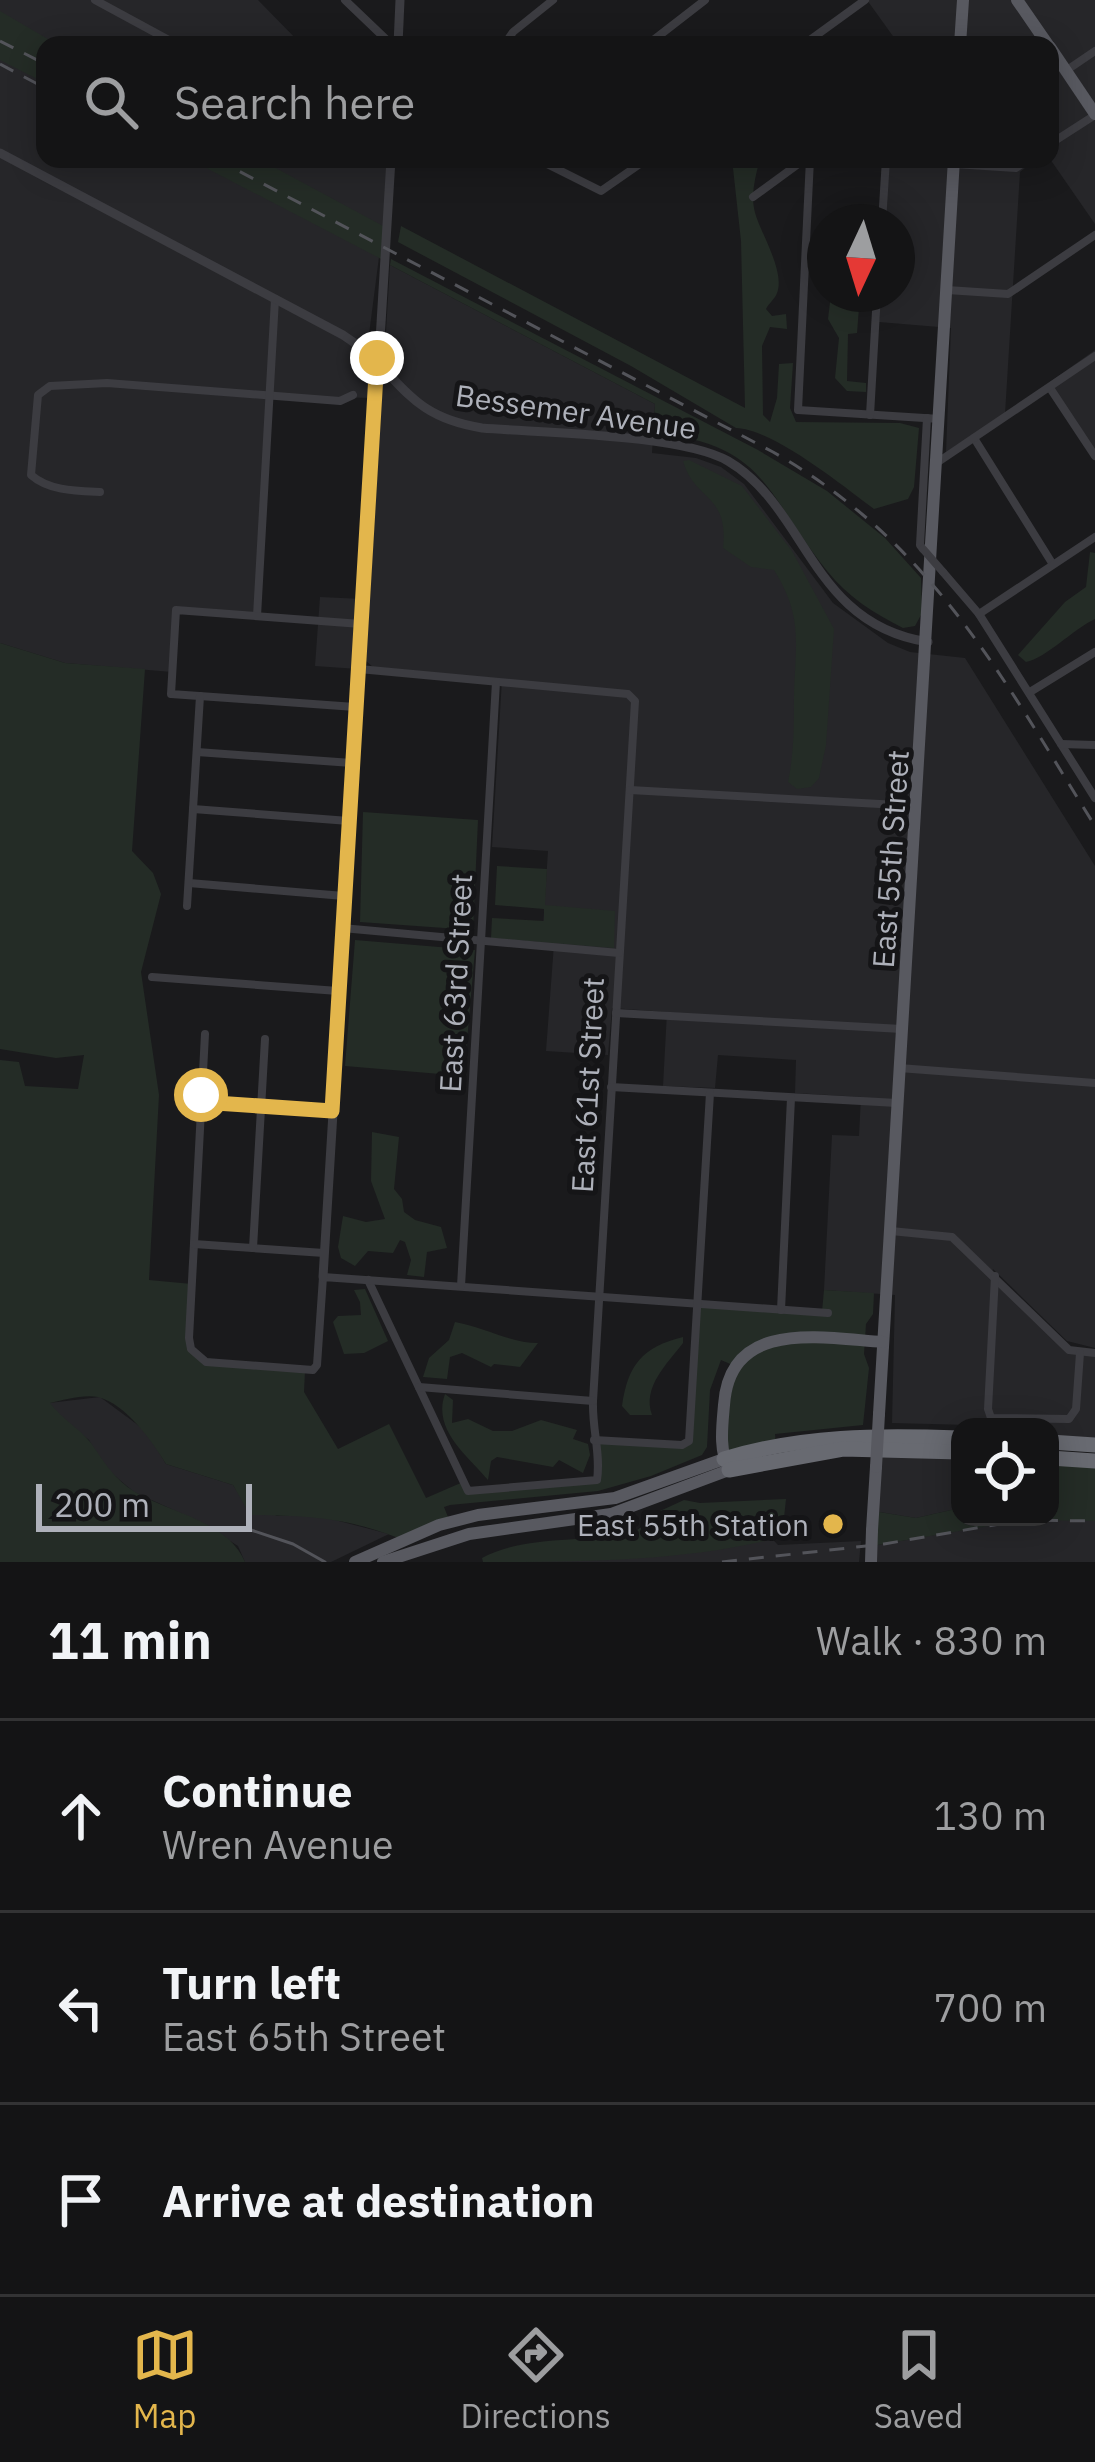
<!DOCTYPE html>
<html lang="en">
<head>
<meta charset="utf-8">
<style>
	:root { --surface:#141415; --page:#1d1d1e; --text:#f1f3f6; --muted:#9d9ea0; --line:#333334; --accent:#e3b64c }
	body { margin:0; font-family:"IBM Plex Sans",sans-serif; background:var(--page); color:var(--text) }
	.controls { position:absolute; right:36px; bottom:36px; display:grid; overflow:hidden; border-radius:24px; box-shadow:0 6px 30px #0003 }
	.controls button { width:108px; height:108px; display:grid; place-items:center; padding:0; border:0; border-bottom:3px solid var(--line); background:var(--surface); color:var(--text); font:60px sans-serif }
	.compass { position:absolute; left:807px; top:204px; width:108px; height:108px; border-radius:50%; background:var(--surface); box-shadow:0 6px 30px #0003; rotate:184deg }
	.scale { position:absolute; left:36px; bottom:30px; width:216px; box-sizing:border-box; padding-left:12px; border:6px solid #aeb1ba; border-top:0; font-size:33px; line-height:42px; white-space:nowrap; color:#aeb1ba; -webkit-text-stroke:9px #151517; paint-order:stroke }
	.stop { position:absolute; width:36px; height:36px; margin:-27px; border:9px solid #e3b64c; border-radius:50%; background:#fff }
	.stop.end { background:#e3b64c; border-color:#fff; box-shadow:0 3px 12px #0008 }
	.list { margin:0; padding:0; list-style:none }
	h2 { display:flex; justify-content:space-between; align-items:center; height:156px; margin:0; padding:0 48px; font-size:51px }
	h2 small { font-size:39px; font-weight:400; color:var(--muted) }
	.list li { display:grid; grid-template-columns:78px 1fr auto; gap:36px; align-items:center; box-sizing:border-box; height:192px; padding:0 48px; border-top:3px solid var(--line) }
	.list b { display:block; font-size:45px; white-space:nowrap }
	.list p { margin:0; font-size:39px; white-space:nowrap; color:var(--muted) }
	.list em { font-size:39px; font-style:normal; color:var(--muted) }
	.icon { flex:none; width:66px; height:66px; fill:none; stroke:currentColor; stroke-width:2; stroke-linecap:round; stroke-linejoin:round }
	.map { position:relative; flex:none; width:1095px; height:1562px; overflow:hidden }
	.search { position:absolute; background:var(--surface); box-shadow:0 6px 30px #0003; left:36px; right:36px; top:36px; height:132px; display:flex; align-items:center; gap:30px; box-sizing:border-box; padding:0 42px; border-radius:24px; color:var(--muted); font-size:45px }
	.sheet { height:732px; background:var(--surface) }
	nav { display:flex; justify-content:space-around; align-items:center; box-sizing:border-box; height:168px; border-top:3px solid var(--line); background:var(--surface); font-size:33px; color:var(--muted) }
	nav a { display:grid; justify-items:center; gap:6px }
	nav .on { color:var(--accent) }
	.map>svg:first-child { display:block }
	.built { fill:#262629 }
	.green { fill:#242c26 }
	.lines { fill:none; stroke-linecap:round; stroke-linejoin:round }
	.minor { stroke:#3c3c41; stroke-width:8 }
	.tertiary { stroke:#3c3c41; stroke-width:9 }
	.primary { stroke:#585960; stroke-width:12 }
	.motorway { stroke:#686a71; stroke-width:15 }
	.tram { stroke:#53545a; stroke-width:3 }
	.rail { stroke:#53545a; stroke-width:3; stroke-dasharray:15 12; stroke-linecap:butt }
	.minor-bridge { stroke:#3c3c41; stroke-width:8 }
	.primary-bridge { stroke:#585960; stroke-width:12 }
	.route { stroke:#e3b64c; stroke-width:15 }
	.poi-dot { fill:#e3b64c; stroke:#151517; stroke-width:4.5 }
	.labels { text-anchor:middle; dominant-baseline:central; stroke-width:10; stroke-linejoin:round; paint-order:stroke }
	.street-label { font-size:30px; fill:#aeb1ba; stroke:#151517 }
	.poi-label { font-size:30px; fill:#aeb1ba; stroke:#151517; text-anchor:end }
</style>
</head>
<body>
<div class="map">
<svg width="1095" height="1562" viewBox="0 0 1095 1562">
	<rect width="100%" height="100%" fill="#1a1a1c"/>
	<g class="built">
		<polygon points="0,0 258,0 302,45 45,45 45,159 437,159 436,166 391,164 367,350 377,358 376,398 270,396 257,616 177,610 172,672 65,663 0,643"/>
		<polygon points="867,0 1095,0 1095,224 1050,159 1050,45 895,45 895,39"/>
		<polygon points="888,159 1036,159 1020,172 1005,414 946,452 951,328 879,322 881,294 897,294 897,222 885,222"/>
		<polygon points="390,265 655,404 652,453 696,458 721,467 744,484 833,603 888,643 910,652 965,658 1095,866 1095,1348 1067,1341 993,1269 992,1272 1069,1350 1095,1353 1095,1439 1050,1440 1050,1427 892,1423 895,1295 824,1290 832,1135 859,1136 861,1097 795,1093 796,1060 718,1055 715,1088 663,1086 667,1012 612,1008 608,1055 546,1051 554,944 542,943 548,851 492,847 502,679 373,667 366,661"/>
		<polygon points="1095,350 1095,455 1050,382"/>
		<polygon points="320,597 363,599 358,669 315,666"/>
		<polygon points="100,1397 146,1431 166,1464 233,1485 242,1499 277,1516 312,1514 389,1534 331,1562 245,1562 238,1546 200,1522 134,1492 103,1466 89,1440 64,1421 49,1403"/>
		<polygon points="876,1448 960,1452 960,1508 916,1518 873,1511"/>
		<polygon points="736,1514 756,1522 778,1545 861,1541 859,1562 506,1562"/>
		<polygon points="1057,1518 1095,1521 1095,1562 871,1562 872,1546 1001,1523"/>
	</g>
	<g class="green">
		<polygon points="0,11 58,45 45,45 45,83 0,60"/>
		<polygon points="189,159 259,159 385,227 383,260"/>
		<path d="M 732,159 L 760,159 C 756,174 751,193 754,208 C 757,228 786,270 777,293 C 775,299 769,303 766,309 L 772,316 L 786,314 L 787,329 L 770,327 L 762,346 L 763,415 L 770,422 L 777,398 L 779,364 L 793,363 L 790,408 L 796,422 L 900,423 L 919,428 L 914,487 L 908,499 L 874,509 C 843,486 773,429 736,428 L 631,366 L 398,242 L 401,226 L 745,408 L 741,241 Z"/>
		<path d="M 391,259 L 758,450 L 827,491 L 885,538 L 921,578 L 922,613 L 915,626 L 903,628 C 875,614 848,597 828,572 C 766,496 767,443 653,433 L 655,404 L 390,265 Z"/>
		<polygon points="831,294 860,294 857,333 848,334 847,381 866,383 866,392 847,391 835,378 839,338 828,319"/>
		<path d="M 689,460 L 742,486 L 792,551 L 834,629 L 826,745 L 819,778 L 811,787 L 797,789 L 788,782 C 794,753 794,727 794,697 C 795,644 804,618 774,570 L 751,567 L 723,548 C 729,493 694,501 683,461 Z"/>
		<path d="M 1090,552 L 1095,553 L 1095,619 C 1072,630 1046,658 1026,662 L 1018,655 L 1065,602 L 1086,587 Z"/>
		<path d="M 0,643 L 65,663 L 145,669 L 132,851 L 153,873 L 161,894 L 141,972 L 159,1095 L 149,1280 L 192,1284 L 189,1338 L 197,1357 L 305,1371 L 304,1392 L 338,1449 L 389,1424 L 426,1498 L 463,1482 L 467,1489 L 595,1482 L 594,1440 L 687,1444 L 698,1305 L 822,1312 L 824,1290 L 874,1293 L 873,1314 L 866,1324 L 864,1354 L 869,1368 L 863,1425 L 775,1434 L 776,1445 L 738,1454 L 722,1447 L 735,1366 L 721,1360 L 710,1390 L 707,1447 L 702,1455 L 651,1476 L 598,1491 L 450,1505 L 444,1507 L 450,1522 L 401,1539 C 345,1517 308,1516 250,1515 L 233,1485 L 166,1464 C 152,1441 126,1404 98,1397 C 84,1394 63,1400 50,1403 C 62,1419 80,1429 91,1443 C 104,1462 114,1479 135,1492 C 170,1513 228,1521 245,1562 L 0,1562 L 0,1060 L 19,1062 L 25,1086 L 78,1089 L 84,1055 L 56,1058 L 0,1049 Z"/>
		<polygon points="363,812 478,820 473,930 360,922"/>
		<polygon points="497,866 547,869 545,905 615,911 614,948 491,938 492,918 544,921 544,909 495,905"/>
		<polygon points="355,940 475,950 464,1076 345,1066"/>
		<polygon points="372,1132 399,1137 394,1189 402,1199 404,1212 415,1220 441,1227 447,1248 427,1252 424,1277 407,1275 411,1260 405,1242 400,1240 393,1253 368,1251 355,1266 341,1258 338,1247 343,1216 366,1222 385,1219 371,1181"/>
		<polygon points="365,1289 388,1341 364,1353 344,1354 333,1322 338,1316 361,1315 360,1302 354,1290"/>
		<path d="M 455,1322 C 483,1327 511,1343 538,1343 L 520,1367 L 494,1364 L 491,1367 L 462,1353 L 450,1357 L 447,1379 L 423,1377 L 429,1358 L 449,1340 Z"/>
		<path d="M 683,1337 L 683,1343 C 667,1364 642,1387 652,1415 L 630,1415 L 622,1406 C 628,1365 642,1347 683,1337 Z"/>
		<path d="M 445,1394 L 453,1400 L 452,1423 L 468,1419 L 493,1431 L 512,1431 L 541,1420 L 577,1430 L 573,1439 L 588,1444 L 590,1455 L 583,1473 L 559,1460 L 553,1467 L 497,1457 L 491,1461 L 488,1480 C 468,1456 432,1430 445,1394 Z"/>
		<polygon points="1050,1458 1095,1461 1095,1521 1023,1520 872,1546 873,1511 916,1518 960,1508 960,1517 1050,1517"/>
		<path d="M 786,1499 L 782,1537 C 684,1562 583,1562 483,1562 L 482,1558 C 520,1537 585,1539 628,1538 L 660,1511 L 684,1500 L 700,1503 Z"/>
	</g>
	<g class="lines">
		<g class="minor">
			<polyline points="95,0 178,45"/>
			<polyline points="345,0 392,45"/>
			<polyline points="504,45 513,32 553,0"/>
			<polyline points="647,45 705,0"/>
			<polyline points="803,45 865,0"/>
			<polyline points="1067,70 1095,51"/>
			<polyline points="1050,144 1095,115"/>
			<polyline points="537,159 601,191 647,159"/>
			<polyline points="810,159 798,410 940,419"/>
			<polyline points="954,164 1016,168 1029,159"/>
			<polyline points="753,197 805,159"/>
			<polyline points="882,222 886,159"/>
			<polyline points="947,290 1008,294 1095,235"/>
			<polyline points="1050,388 1095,456"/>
			<polyline points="870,415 877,294"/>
			<polyline points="974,438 1052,563"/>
			<polyline points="938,462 1095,356"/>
			<path d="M 100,492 C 77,491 49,491 31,475 L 38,395 L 50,386 L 107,383 L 340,401 L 353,395"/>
			<polyline points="923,549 920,545 927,418"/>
			<polyline points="943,572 979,614 1095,798"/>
			<polyline points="979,614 1095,537"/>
			<polyline points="257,616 275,299"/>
			<path d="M 359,669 L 628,694 L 635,701 L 593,1401 C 592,1429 601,1454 597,1480 L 468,1491 L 368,1280"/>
			<polyline points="1030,692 1095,652"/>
			<polyline points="355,707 171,694 176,610 361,624"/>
			<polyline points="1061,744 1095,745"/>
			<polyline points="197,752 352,763"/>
			<polyline points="630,790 916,806"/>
			<polyline points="193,809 349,821"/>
			<polyline points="189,883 344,896"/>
			<polyline points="187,906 200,696"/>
			<polyline points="342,928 619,953"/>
			<polyline points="152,977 338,991"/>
			<polyline points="616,1013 902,1029"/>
			<polyline points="205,1034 189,1338 191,1349 206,1362 313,1370 317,1365 323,1277 828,1313"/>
			<polyline points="899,1068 1095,1083"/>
			<polyline points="611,1087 897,1103"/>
			<polyline points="201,1102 332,1111"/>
			<polyline points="891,1231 952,1237 1069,1350 1095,1353"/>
			<polyline points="194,1244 324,1253"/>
			<polyline points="253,1248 265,1039"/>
			<polyline points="995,1276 988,1409 991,1418 1069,1419 1076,1409 1080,1353"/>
			<polyline points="461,1286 496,682"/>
			<polyline points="781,1310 791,1098"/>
			<polyline points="419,1387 593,1401"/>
			<polyline points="594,1440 682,1445 689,1441 710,1093"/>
		</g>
		<g class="tertiary">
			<polyline points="398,45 400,0"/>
			<path d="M 0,153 L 343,335 C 402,372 401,415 482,428 C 541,433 681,434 728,461 C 808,508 810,624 928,642"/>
			<polyline points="323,1277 391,159"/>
		</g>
		<g class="primary">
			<polyline points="1017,0 1048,45"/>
			<polyline points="960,45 963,0"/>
			<polyline points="1050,47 1095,114"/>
			<polyline points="879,1414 954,159"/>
			<polyline points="872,1530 876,1467"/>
			<polyline points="355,1562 439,1525 478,1515 615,1498 724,1459"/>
			<path d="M 383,1562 L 469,1534 L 611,1514 L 729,1470 C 719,1449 722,1428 724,1405 C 730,1318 822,1338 883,1342"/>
		</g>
		<g class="motorway">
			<polyline points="1050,1442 1095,1445"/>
			<polyline points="1050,1458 1095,1461"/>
			<path d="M 724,1459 C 802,1435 879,1435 960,1438"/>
			<polyline points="729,1470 843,1449 960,1452"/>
		</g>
		<polyline class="tram" points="248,1529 293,1544 325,1562"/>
		<g class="rail">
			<polyline points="0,41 45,64"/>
			<polyline points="0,64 45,88"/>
			<path d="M 216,159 L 773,452 C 933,543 1001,676 1095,826"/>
			<polyline points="722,1562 884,1544 1023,1520 1095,1521"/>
		</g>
		<polyline class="minor-bridge" points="923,549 943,572"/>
		<g class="primary-bridge">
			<polyline points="876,1467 879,1414"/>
			<polyline points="871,1562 872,1530"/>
		</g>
	</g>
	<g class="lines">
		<polyline class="route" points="201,1095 201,1102 332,1111 377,358"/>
	</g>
	<circle class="poi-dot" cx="833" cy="1524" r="12"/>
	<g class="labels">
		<g class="street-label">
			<text transform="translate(576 411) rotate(8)">Bessemer Avenue</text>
			<text transform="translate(890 859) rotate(-86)">East 55th Street</text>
			<text transform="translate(455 983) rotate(-87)">East 63rd Street</text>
			<text transform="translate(587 1085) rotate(-87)">East 61st Street</text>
		</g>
		<g class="poi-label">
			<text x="809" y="1524">East 55th Station</text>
		</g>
	</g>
</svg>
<div class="controls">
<button><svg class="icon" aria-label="locate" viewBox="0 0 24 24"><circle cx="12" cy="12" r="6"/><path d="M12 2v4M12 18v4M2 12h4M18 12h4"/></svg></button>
</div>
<svg class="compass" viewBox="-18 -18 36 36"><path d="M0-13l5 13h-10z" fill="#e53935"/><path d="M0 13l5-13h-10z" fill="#9d9ea0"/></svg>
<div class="scale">200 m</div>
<div class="stop" style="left:201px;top:1095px"></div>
<div class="stop end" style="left:377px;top:358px"></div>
<div class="search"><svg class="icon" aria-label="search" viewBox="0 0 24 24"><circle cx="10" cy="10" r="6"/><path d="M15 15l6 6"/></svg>Search here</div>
</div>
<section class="sheet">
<h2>11 min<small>Walk · 830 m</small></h2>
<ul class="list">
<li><svg class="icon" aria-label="ahead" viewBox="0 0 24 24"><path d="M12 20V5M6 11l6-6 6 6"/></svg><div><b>Continue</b><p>Wren Avenue</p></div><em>130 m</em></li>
<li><svg class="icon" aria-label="left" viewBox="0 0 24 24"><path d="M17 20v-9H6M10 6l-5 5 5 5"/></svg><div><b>Turn left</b><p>East 65th Street</p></div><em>700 m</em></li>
<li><svg class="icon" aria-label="arrive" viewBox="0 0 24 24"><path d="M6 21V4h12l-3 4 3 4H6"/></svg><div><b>Arrive at destination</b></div></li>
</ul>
</section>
<nav>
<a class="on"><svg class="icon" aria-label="map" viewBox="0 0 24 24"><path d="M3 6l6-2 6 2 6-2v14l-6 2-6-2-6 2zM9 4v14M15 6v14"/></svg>Map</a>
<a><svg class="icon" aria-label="directions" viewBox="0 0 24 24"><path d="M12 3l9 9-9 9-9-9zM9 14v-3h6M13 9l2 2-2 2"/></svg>Directions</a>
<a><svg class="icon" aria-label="saved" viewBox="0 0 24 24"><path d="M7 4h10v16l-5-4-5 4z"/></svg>Saved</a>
</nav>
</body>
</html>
